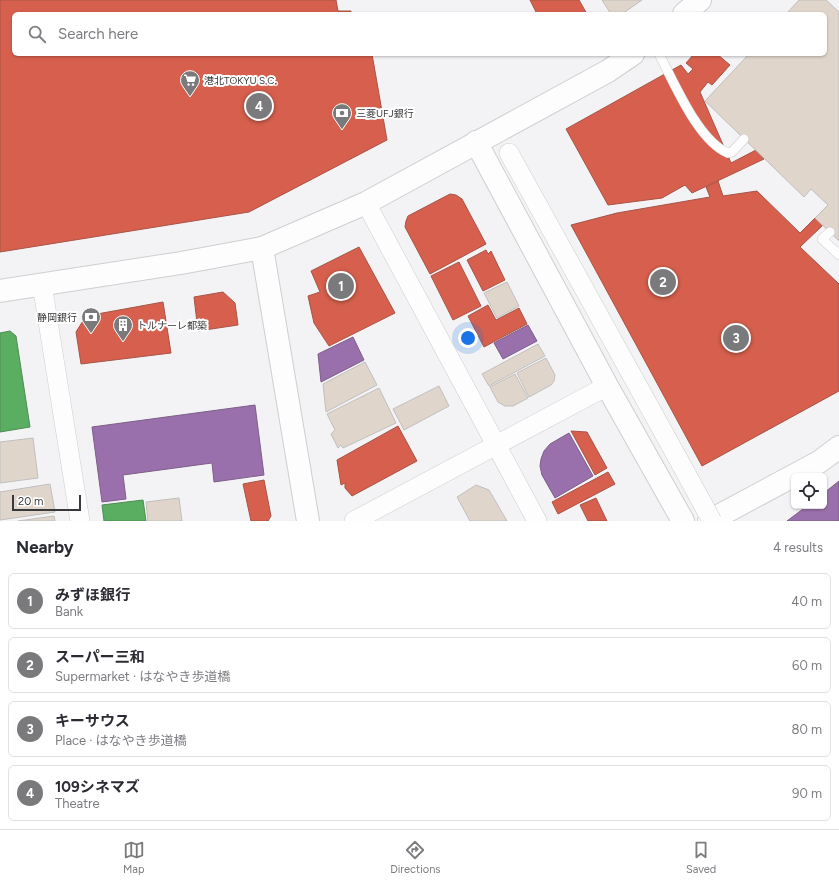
<!DOCTYPE html>
<html lang="en">
<head>
<meta charset="utf-8">
<style>
	:root { --surface:#fff; --page:#f2f2f3; --text:#2b2b33; --muted:#7c7c81; --line:#e1e1e2; --accent:#7a797b }
	body { margin:0; font-family:Figtree,"Noto Sans JP",sans-serif; background:var(--page); color:var(--text) }
	.controls { position:absolute; right:12px; bottom:12px; display:grid; overflow:hidden; border-radius:6px; box-shadow:0 1px 3px #0004 }
	.controls button { width:36px; height:36px; display:grid; place-items:center; padding:0; border:0; border-bottom:1px solid var(--line); background:var(--surface); color:var(--text); font:20px sans-serif }
	.scale { position:absolute; left:12px; bottom:10px; width:69px; box-sizing:border-box; padding-left:4px; border:2px solid #39383a; border-top:0; font-size:11px; line-height:14px; white-space:nowrap; color:#39383a; -webkit-text-stroke:3px #fff; paint-order:stroke }
	.you { position:absolute; left:468px; top:338px; width:14px; height:14px; margin:-10px; border:3px solid #fff; border-radius:50%; background:#1a73e8; box-shadow:0 0 0 6px #1a73e833 }
	.badge { display:grid; place-items:center; width:26px; height:26px; border-radius:50%; background:var(--accent); color:#fff; font-size:13px; font-weight:700 }
	.pin { position:absolute; translate:-50% -50%; border:2px solid #fff; box-shadow:0 1px 4px #0006 }
	.list { margin:0; padding:0; list-style:none }
	h2 { display:flex; justify-content:space-between; align-items:center; height:52px; margin:0; padding:0 16px; font-size:17px }
	h2 small { font-size:13px; font-weight:400; color:var(--muted) }
	.list li { display:grid; grid-template-columns:26px 1fr auto; gap:12px; align-items:center; box-sizing:border-box; height:56px; margin:0 8px 8px; padding:0 8px; border:1px solid var(--line); border-radius:6px }
	.list b { display:block; font-size:15px; white-space:nowrap }
	.list p { margin:0; font-size:13px; white-space:nowrap; color:var(--muted) }
	.list em { font-size:13px; font-style:normal; color:var(--muted) }
	.icon { flex:none; width:22px; height:22px; fill:none; stroke:currentColor; stroke-width:2; stroke-linecap:round; stroke-linejoin:round }
	.map { position:relative; flex:none; width:839px; height:521px; overflow:hidden }
	.search { position:absolute; background:var(--surface); box-shadow:0 1px 3px #0004; left:12px; right:12px; top:12px; height:44px; display:flex; align-items:center; gap:10px; box-sizing:border-box; padding:0 14px; border-radius:6px; color:var(--muted); font-size:15px }
	.sheet { height:308px; background:var(--surface) }
	nav { display:flex; justify-content:space-around; align-items:center; box-sizing:border-box; height:56px; border-top:1px solid var(--line); background:var(--surface); font-size:11px; color:var(--muted) }
	nav a { display:grid; justify-items:center; gap:2px }
	nav .on { color:var(--accent) }
	.map>svg:first-child { display:block }
	.shops { fill:#d6604d; stroke:#a75447 }
	.offices { fill:#9970ab; stroke:#7c5f89 }
	.public { fill:#5aae61; stroke:#508b55 }
	.building { fill:#e0d5ca; stroke:#c0bfbf }
	.lines { fill:none; stroke-linecap:round; stroke-linejoin:round }
	.lane-casing { stroke:#cfced0; stroke-width:10 }
	.street-casing { stroke:#cfced0; stroke-width:20 }
	.secondary-casing { stroke:#cfced0; stroke-width:24 }
	.lane { stroke:#fdfdfd; stroke-width:9 }
	.street { stroke:#fdfdfd; stroke-width:19 }
	.secondary { stroke:#fdfdfd; stroke-width:22 }
	.street-bridge-casing { stroke:#cfced0; stroke-width:20; stroke-linecap:butt }
	.street-bridge { stroke:#fdfdfd; stroke-width:19 }
	.labels { text-anchor:middle; dominant-baseline:central; stroke-width:4; stroke-linejoin:round; paint-order:stroke }
	.poi-label { font-size:10px; fill:#39383a; stroke:#fff; text-anchor:start }
</style>
</head>
<body>
<div class="map">
<svg width="839" height="521" viewBox="0 0 839 521">
	<rect width="100%" height="100%" fill="#f3f2f4"/>
	<g class="shops">
		<polygon points="0,0 336,0 338,11 351,11 351,14 14,14 14,54 372,54 387,140 249,212 0,252"/>
		<polygon points="530,0 579,0 587,14 537,14"/>
		<polygon points="694,54 717,54 730,65 712,85 708,82 700,92 731,163 756,150 764,159 692,193 685,185 662,198 608,205 566,129 681,65 688,74 693,69 686,63"/>
		<polygon points="718,181 723,196 757,191 800,233 815,218 823,225 800,247 839,284 839,391 702,466 571,225 617,213 710,197 706,187"/>
		<polygon points="450,194 456,195 462,199 486,244 430,274 405,227 406,221 408,216"/>
		<polygon points="359,247 395,313 329,346 314,323 308,296 320,292 311,271"/>
		<polygon points="486,250 488,254 491,251 505,280 483,291 467,260"/>
		<polygon points="459,262 481,306 453,320 431,276"/>
		<polygon points="223,292 235,303 238,325 198,331 194,297"/>
		<polygon points="163,302 171,353 81,364 76,332 86,316"/>
		<polygon points="488,305 496,320 519,308 527,324 484,347 468,316"/>
		<polygon points="398,426 417,461 352,496 345,488 345,483 341,485 337,460"/>
		<polygon points="571,431 587,432 607,468 595,475"/>
		<polygon points="608,472 615,484 558,514 552,502"/>
		<polygon points="264,480 271,516 268,521 251,521 243,484"/>
		<polygon points="596,498 607,521 588,521 580,505"/>
	</g>
	<g class="offices">
		<polygon points="528,325 537,341 503,359 494,343"/>
		<polygon points="353,337 364,360 321,382 318,354"/>
		<polygon points="255,405 264,475 214,482 212,463 123,475 126,499 102,502 92,427"/>
		<polygon points="569,433 593,476 555,498 542,475 540,466 541,459 544,451 550,444"/>
		<polygon points="839,481 839,521 787,521 807,506 824,506 824,493"/>
	</g>
	<g class="public">
		<polygon points="10,331 16,336 30,427 0,432 0,333"/>
		<polygon points="143,500 146,521 104,521 102,505"/>
	</g>
	<g class="building">
		<polygon points="602,0 642,0 622,14 611,14"/>
		<polygon points="799,0 826,0 839,12 839,241 815,218 828,205 811,189 804,197 705,101 749,54 825,54 825,14 786,14"/>
		<polygon points="507,282 519,306 497,318 484,293"/>
		<polygon points="538,344 545,356 489,386 482,374"/>
		<polygon points="546,358 555,375 554,381 551,385 529,397 517,373"/>
		<polygon points="365,362 377,385 326,412 323,384"/>
		<polygon points="515,374 528,398 513,406 505,406 498,402 490,387"/>
		<polygon points="439,386 449,406 404,430 393,409"/>
		<polygon points="379,388 396,423 343,448 341,445 338,448 331,434 335,430 327,414"/>
		<polygon points="33,438 38,478 0,483 0,442"/>
		<polygon points="50,484 55,512 0,520 0,492"/>
		<polygon points="476,485 489,490 507,521 470,521 457,497"/>
		<polygon points="179,498 182,521 148,521 146,502"/>
		<polygon points="54,516 55,521 18,521"/>
	</g>
	<g class="lines">
		<g class="lane-casing">
			<g id="lane">
				<path d="M 659,54 C 674,82 698,141 728,153 L 732,152 L 744,139"/>
				<polyline points="830,232 822,239 839,255"/>
			</g>
		</g>
		<g class="street-casing">
			<g id="street">
				<polyline points="509,153 682,466"/>
				<polyline points="366,203 537,521"/>
				<polyline points="42,284 80,521"/>
				<polyline points="354,521 607,386"/>
			</g>
		</g>
		<g class="secondary-casing">
			<g id="secondary">
				<polyline points="684,14 700,0"/>
				<polyline points="476,142 607,386 683,521"/>
				<polyline points="262,248 308,521"/>
				<polyline points="0,291 181,263 262,248 366,203 608,71 633,54"/>
				<polyline points="709,521 819,462 839,447"/>
			</g>
		</g>
		<use href="#lane" class="lane"/>
		<use href="#street" class="street"/>
		<use href="#secondary" class="secondary"/>
		<g class="street-bridge-casing">
			<polyline id="street-bridge" points="682,466 712,521"/>
		</g>
		<use href="#street-bridge" class="street-bridge"/>
	</g>
	<defs>
		<g id="supermarket-pin" transform="scale(1)"><path d="M0 17L-7.5 6A9.5 9.5 0 1 1 7.5 6Z" fill="#7a797b" stroke="#fff"/><path d="M-6-5.5h2.5l.6 2H6L4.5 2H-2.5L-4.4-4H-6ZM-1.5 3.2a1.3 1.3 0 1 0 .1 0ZM3 3.2a1.3 1.3 0 1 0 .1 0Z" fill="#fff"/></g>
		<g id="bank-pin" transform="scale(1)"><path d="M0 17L-7.5 6A9.5 9.5 0 1 1 7.5 6Z" fill="#7a797b" stroke="#fff"/><path d="M-6-4H6V4H-6ZM0-2.3a2.3 2.3 0 1 0 0 4.6a2.3 2.3 0 1 0 0-4.6Z" fill="#fff"/></g>
		<g id="building-pin" transform="scale(1)"><path d="M0 17L-7.5 6A9.5 9.5 0 1 1 7.5 6Z" fill="#7a797b" stroke="#fff"/><path d="M-4-6H4V6H1V3H-1V6H-4ZM-2.5-4.3h1.7v1.8h-1.7ZM.8-4.3h1.7v1.8H.8ZM-2.5-1h1.7V.8h-1.7ZM.8-1h1.7V.8H.8Z" fill="#fff"/></g>
	</defs>
	<g fill-rule="evenodd">
		<use href="#supermarket-pin" x="190" y="80"/>
		<use href="#bank-pin" x="342" y="113"/>
		<use href="#bank-pin" x="91" y="317"/>
		<use href="#building-pin" x="123" y="325"/>
	</g>
	<g class="labels">
		<g class="poi-label">
			<text x="204" y="80">港北TOKYU S.C.</text>
			<text x="356" y="113">三菱UFJ銀行</text>
			<text x="77" y="317" text-anchor="end">静岡銀行</text>
			<text x="137" y="325">トルナーレ都築</text>
		</g>
	</g>
</svg>
<div class="controls">
<button><svg class="icon" aria-label="locate" viewBox="0 0 24 24"><circle cx="12" cy="12" r="6"/><path d="M12 2v4M12 18v4M2 12h4M18 12h4"/></svg></button>
</div>
<div class="scale">20 m</div>
<div class="you"></div>
<div class="pin badge" style="left:341px;top:286px">1</div>
<div class="pin badge" style="left:663px;top:282px">2</div>
<div class="pin badge" style="left:736px;top:338px">3</div>
<div class="pin badge" style="left:259px;top:106px">4</div>
<div class="search"><svg class="icon" aria-label="search" viewBox="0 0 24 24"><circle cx="10" cy="10" r="6"/><path d="M15 15l6 6"/></svg>Search here</div>
</div>
<section class="sheet">
<h2>Nearby<small>4 results</small></h2>
<ul class="list">
<li><span class="badge">1</span><div><b>みずほ銀行</b><p>Bank</p></div><em>40 m</em></li>
<li><span class="badge">2</span><div><b>スーパー三和</b><p>Supermarket · はなやき歩道橋</p></div><em>60 m</em></li>
<li><span class="badge">3</span><div><b>キーサウス</b><p>Place · はなやき歩道橋</p></div><em>80 m</em></li>
<li><span class="badge">4</span><div><b>109シネマズ</b><p>Theatre</p></div><em>90 m</em></li>
</ul>
</section>
<nav>
<a class="on"><svg class="icon" aria-label="map" viewBox="0 0 24 24"><path d="M3 6l6-2 6 2 6-2v14l-6 2-6-2-6 2zM9 4v14M15 6v14"/></svg>Map</a>
<a><svg class="icon" aria-label="directions" viewBox="0 0 24 24"><path d="M12 3l9 9-9 9-9-9zM9 14v-3h6M13 9l2 2-2 2"/></svg>Directions</a>
<a><svg class="icon" aria-label="saved" viewBox="0 0 24 24"><path d="M7 4h10v16l-5-4-5 4z"/></svg>Saved</a>
</nav>
</body>
</html>
